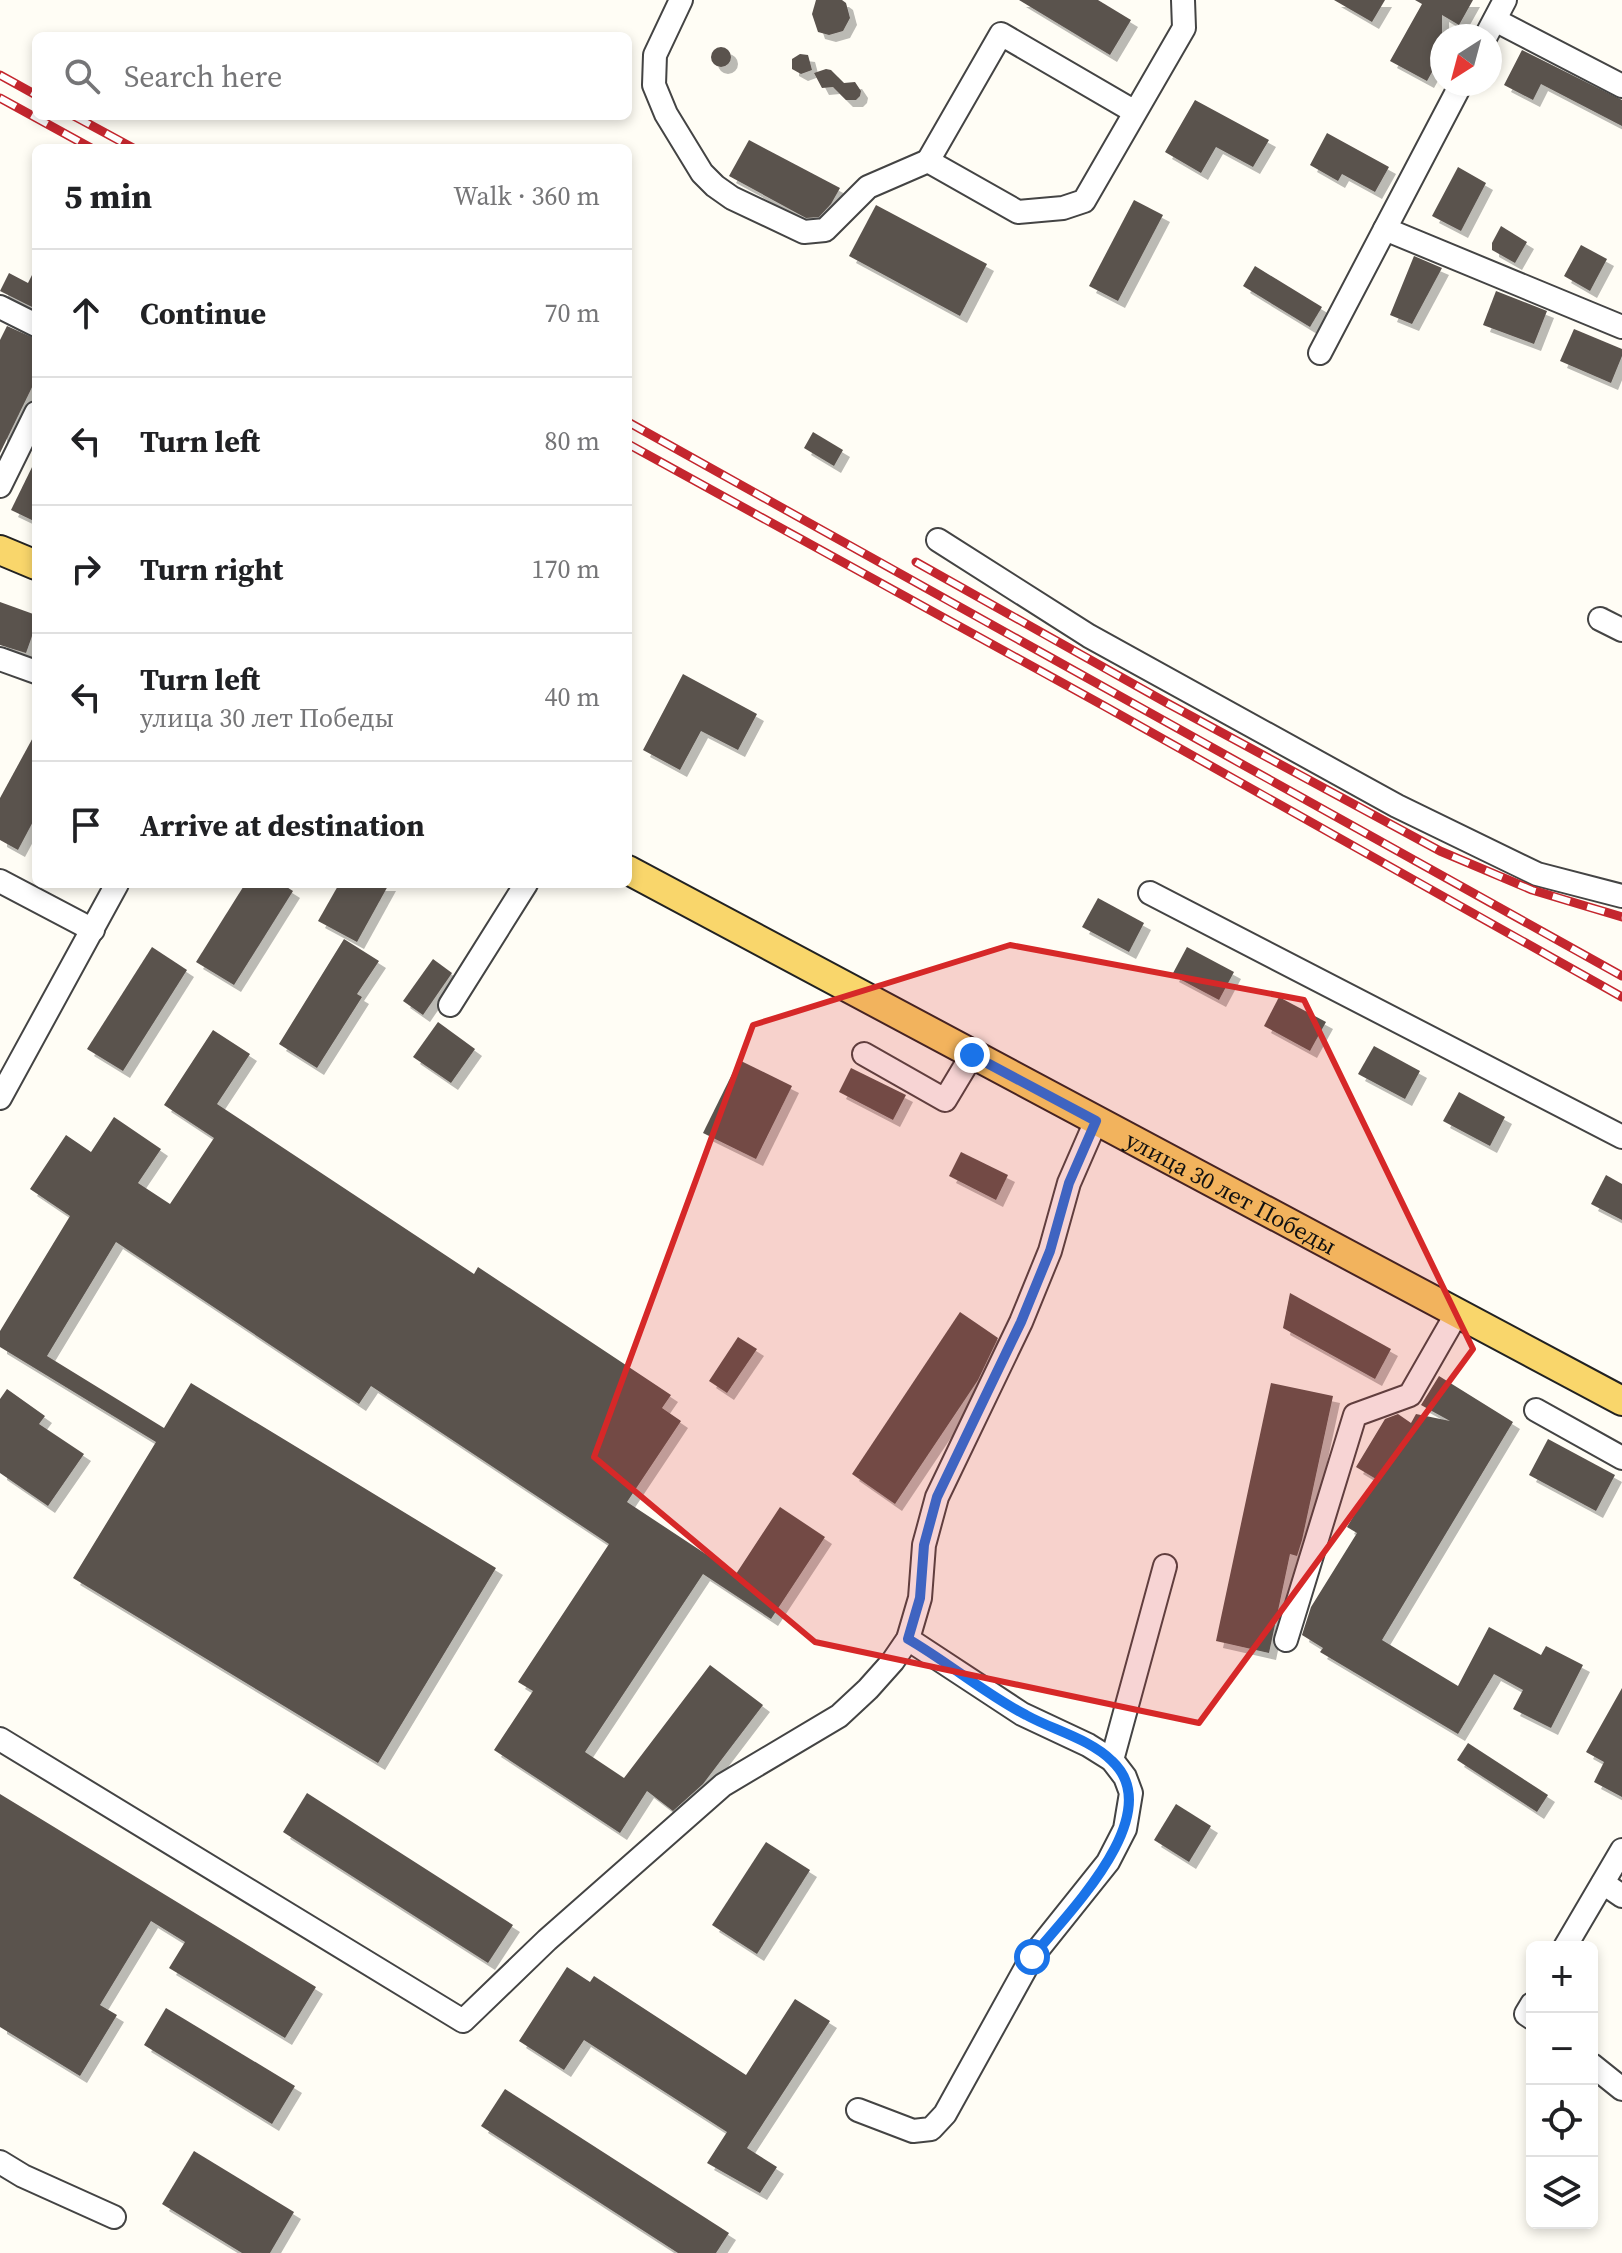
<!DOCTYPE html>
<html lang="en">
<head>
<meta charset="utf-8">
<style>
	:root { --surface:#fff; --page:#f2f2f2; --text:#202124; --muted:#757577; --line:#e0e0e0 }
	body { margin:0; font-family:"Source Serif 4",serif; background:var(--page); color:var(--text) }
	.controls { position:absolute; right:24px; bottom:24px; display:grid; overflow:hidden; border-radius:12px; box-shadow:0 4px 12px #0003 }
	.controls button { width:72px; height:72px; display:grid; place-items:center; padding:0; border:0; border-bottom:2px solid var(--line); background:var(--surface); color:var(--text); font:40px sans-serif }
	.compass { position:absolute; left:1430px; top:24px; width:72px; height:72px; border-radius:50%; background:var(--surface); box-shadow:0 4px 12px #0003; rotate:216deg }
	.stop { position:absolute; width:24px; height:24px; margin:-18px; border:6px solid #1a73e8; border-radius:50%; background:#fff }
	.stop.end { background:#1a73e8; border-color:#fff; box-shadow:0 2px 8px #0008 }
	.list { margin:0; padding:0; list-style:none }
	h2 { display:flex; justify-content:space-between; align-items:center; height:104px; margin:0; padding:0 32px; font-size:34px }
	h2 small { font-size:26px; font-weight:400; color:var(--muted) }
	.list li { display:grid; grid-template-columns:52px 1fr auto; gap:24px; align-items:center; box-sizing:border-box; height:128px; padding:0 32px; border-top:2px solid var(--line) }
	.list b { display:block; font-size:30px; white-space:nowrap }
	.list p { margin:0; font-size:26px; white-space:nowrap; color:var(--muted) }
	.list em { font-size:26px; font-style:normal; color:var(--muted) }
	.icon { flex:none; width:44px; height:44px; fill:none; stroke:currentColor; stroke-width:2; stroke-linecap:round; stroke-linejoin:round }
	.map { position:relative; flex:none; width:1622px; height:2253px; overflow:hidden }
	.search { position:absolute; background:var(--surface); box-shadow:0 4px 12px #0003; left:32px; top:32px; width:600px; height:88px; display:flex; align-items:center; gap:20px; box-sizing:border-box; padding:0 28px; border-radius:12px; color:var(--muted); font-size:30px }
	.panel { position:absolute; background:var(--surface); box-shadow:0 4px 12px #0003; left:32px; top:144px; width:600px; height:744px; border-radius:12px }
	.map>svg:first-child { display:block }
	.building { fill:#5a524d; filter:url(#shadow) }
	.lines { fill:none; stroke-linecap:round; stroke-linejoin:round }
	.minor-casing { stroke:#444; stroke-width:26 }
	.major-casing { stroke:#222; stroke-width:32 }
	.minor { stroke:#fff; stroke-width:22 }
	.major { stroke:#f9d66b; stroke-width:28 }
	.rail-casing { stroke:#c4262e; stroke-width:9 }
	.rail { stroke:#fff; stroke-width:6; stroke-dasharray:18; stroke-linecap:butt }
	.route { stroke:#1a73e8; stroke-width:10 }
	.marked { fill:#d62828; fill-opacity:0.2; stroke:#d62828; stroke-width:6; stroke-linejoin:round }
	.labels { text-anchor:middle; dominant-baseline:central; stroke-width:8; stroke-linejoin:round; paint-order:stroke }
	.street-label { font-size:24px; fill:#111; stroke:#fff }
</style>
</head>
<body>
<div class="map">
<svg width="1622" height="2253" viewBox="0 0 1622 2253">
	<defs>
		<filter id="shadow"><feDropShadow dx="7" dy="7" stdDeviation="0" flood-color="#0004"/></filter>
	</defs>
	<rect width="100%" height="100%" fill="#fffdf5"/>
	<g class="building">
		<polygon points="816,0 842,0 846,3 850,18 843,31 829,35 818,32 812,14"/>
		<polygon points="1019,0 1098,0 1131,20 1110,55"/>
		<polygon points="1334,0 1385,0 1372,22"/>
		<polygon points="1415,0 1473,0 1459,25 1442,15 1442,54 1427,81 1390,61 1422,4"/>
		<circle cx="721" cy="57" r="10"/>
		<polygon points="1522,50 1622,100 1622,126 1541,84 1533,100 1504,85"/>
		<polygon points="800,54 808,55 812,70 801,74 792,69 792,59"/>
		<polygon points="826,69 831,70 844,83 855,82 861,91 860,96 856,100 846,100 833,87 822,88 814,73"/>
		<polygon points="1195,100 1269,140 1253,167 1216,147 1201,173 1165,152"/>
		<polygon points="1327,133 1389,167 1375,192 1342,174 1338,181 1310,165"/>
		<polygon points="749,140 840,188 831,204 819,217 806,218 729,176"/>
		<polygon points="1458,167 1486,183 1461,231 1432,216"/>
		<polygon points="1134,200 1163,215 1118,301 1089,286"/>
		<polygon points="876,205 987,264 960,316 849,256"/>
		<polygon points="1501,226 1527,242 1515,263 1492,250 1492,243"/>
		<polygon points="1581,245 1607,259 1590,291 1564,276"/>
		<polygon points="1414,256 1442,268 1412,324 1390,315"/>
		<polygon points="1255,266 1322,307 1310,327 1243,286"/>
		<polygon points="36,267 36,309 0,291 9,273 28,283"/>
		<polygon points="1496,291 1547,311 1534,344 1483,325"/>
		<polygon points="7,326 36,339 36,379 0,453 0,340"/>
		<polygon points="1574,329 1622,349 1622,356 1611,383 1560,361"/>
		<polygon points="813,432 843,450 834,466 804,448"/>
		<polygon points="36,459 36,522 11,510"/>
		<polygon points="0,602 36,615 36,625 26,653 0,645"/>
		<polygon points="683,674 757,714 738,750 701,731 680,770 643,750"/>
		<polygon points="36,732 36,816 18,850 0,840 0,798"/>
		<polygon points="245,884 282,884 293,891 234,985 196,962"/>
		<polygon points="339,884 389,884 357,942 318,921"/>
		<polygon points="1098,898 1144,923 1129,952 1082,927"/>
		<polygon points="344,939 379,961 357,994 362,997 317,1068 279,1044"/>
		<polygon points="152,947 187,970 123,1071 87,1049"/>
		<polygon points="1187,947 1234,972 1219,1000 1172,975"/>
		<polygon points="433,959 452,973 423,1015 403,1001"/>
		<polygon points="1279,997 1326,1022 1310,1051 1264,1026"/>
		<polygon points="438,1022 475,1049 451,1083 413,1057"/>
		<polygon points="213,1030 250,1054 217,1104 474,1274 478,1267 671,1395 662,1408 681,1421 627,1502 736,1574 780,1507 825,1537 771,1619 703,1574 585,1752 624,1778 710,1665 763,1705 703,1784 673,1811 647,1791 620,1833 494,1750 533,1691 518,1682 609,1544 371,1386 359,1404 116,1242 47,1356 164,1428 191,1383 496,1568 378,1763 73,1578 156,1442 0,1347 0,1331 70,1216 30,1189 66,1135 91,1152 114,1117 161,1149 138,1183 170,1204 214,1138 164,1105"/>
		<polygon points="1374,1046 1420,1071 1405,1099 1358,1074"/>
		<polygon points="739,1060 792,1086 756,1159 703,1133"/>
		<polygon points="851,1068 906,1095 893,1120 839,1092"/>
		<polygon points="1459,1092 1505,1117 1490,1146 1443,1121"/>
		<polygon points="961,1152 1008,1175 996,1200 949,1176"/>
		<polygon points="1606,1175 1622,1184 1622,1220 1591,1204"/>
		<polygon points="1290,1293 1391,1349 1375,1379 1283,1328"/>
		<polygon points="960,1312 998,1338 978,1380 895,1504 852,1474"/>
		<polygon points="738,1337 757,1349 727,1393 709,1381"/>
		<polygon points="1439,1376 1513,1422 1382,1640 1458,1686 1489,1627 1541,1655 1546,1646 1583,1665 1551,1728 1513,1709 1523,1690 1494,1674 1458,1734 1320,1652 1323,1648 1302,1635 1311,1607 1357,1533 1347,1527 1376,1479 1356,1467 1385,1419 1398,1414 1411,1423 1416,1414 1450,1421 1421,1405"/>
		<polygon points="1271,1383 1333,1396 1302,1540 1297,1556 1290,1554 1269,1653 1216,1641"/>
		<polygon points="7,1389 45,1416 39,1424 84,1454 48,1506 0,1473 0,1399"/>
		<polygon points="1548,1439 1615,1475 1596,1511 1529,1475"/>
		<polygon points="1622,1688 1622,1797 1594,1782 1604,1762 1586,1752"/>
		<polygon points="1468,1743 1548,1795 1537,1812 1457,1760"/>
		<polygon points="307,1793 513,1925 488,1963 283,1832"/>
		<polygon points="0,1794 316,1987 285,2038 169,1968 185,1942 151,1921 100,2005 117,2015 80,2076 0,2027"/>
		<polygon points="1176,1804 1211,1826 1189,1862 1154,1840"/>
		<polygon points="766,1842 810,1870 757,1954 712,1925"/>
		<polygon points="567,1967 590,1982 594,1976 746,2075 795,1999 830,2021 747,2148 777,2167 760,2193 707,2163 727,2132 584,2040 564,2070 519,2041"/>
		<polygon points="166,2008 295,2086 272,2124 144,2045"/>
		<polygon points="505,2089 729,2233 716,2253 678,2253 481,2126"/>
		<polygon points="194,2151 294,2212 270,2253 242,2253 162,2204"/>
	</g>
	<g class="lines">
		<g class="minor-casing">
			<g id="minor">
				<polyline points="681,0 655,55 654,85 666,114 702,173 715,186 732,198 804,232 825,230 868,187 928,161"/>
				<polyline points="1495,20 1622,86"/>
				<polyline points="1486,36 1505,0"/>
				<polyline points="1135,112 1001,34 928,161 1018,212 1063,208 1084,201 1184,28 1183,0"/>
				<polyline points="1385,229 1622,327"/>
				<polyline points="0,307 36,325"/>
				<polyline points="1320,353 1461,84"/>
				<polyline points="0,486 36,413"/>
				<polyline points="938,540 1089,636 1397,806 1537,874 1622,896"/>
				<polyline points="1600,619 1622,630"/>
				<polyline points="0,659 36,672"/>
				<polyline points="0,881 93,930"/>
				<polyline points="1150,893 1622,1137"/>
				<polyline points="450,1005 526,884"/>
				<polyline points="864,1054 945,1100 972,1055"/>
				<polyline points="0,1098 117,884"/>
				<polyline points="1536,1410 1622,1458"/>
				<polyline points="1286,1640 1355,1415 1410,1395 1457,1313"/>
				<polyline points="0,1739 463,2021 547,1940 723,1785 839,1716 868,1689 893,1661 908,1639 920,1598 924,1545 937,1497 1021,1322 1050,1251 1069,1183 1096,1121"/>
				<polyline points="1112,1760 1165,1566"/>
				<polyline points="1603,1883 1622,1896"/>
				<polyline points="1565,1947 1622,1850"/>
				<polyline points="1532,2004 1526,2014 1532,2018"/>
				<polyline points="1592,2065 1622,2089"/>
				<polyline points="858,2110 913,2131 931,2129 945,2114 1032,1957 1108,1862 1125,1829 1131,1793 1125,1777 1112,1760 1088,1745 1022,1714 908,1639"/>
				<polyline points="0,2162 23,2176 114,2217"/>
			</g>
		</g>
		<g class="major-casing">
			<g id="major">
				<polyline points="0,550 36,565"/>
				<path id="s1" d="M 628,870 L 1622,1401"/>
			</g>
		</g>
		<use href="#minor" class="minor"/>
		<use href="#major" class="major"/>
		<g class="rail-casing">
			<g id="rail">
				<polyline points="0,75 36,95"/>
				<polyline points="0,98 91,148"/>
				<polyline points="74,116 133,148"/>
				<polyline points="628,422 1622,976"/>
				<polyline points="628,444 1106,707 1622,997"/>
				<polyline points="916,562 1167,703 1440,851 1532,890 1622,917"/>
			</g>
		</g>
		<use href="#rail" class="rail"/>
	</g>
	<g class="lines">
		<path class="route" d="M 972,1055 L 1096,1121 L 1069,1183 L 1050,1251 L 1021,1322 L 937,1497 L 924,1545 L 920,1598 L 908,1639 C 948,1662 985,1694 1026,1715 C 1053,1730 1090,1739 1112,1761 C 1169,1814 1067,1914 1032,1957"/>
	</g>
	<path class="marked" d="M 1010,945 L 1304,1000 L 1473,1349 L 1199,1723 L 815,1642 L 594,1457 L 753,1025 Z"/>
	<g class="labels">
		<g class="street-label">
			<text stroke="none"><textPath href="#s1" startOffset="684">улица 30 лет Победы</textPath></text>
		</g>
	</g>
</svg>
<div class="controls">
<button>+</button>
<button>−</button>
<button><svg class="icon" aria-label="locate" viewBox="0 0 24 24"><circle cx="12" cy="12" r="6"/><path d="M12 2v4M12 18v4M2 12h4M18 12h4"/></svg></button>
<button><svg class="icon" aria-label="layers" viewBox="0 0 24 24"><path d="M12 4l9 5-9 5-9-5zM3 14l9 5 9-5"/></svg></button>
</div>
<svg class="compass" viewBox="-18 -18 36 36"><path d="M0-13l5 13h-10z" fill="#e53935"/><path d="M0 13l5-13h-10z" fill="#757577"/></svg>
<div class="stop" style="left:1032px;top:1957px"></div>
<div class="stop end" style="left:972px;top:1055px"></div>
<div class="search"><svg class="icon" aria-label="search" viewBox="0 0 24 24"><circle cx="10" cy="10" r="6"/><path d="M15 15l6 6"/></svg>Search here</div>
<section class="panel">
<h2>5 min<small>Walk · 360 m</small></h2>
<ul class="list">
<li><svg class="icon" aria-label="ahead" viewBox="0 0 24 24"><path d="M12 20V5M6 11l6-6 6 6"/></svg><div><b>Continue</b></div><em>70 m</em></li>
<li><svg class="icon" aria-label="left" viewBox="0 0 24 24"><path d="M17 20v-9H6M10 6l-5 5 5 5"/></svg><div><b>Turn left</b></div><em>80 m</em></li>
<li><svg class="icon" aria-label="right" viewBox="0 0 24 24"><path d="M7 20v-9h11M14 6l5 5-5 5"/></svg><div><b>Turn right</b></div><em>170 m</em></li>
<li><svg class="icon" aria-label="left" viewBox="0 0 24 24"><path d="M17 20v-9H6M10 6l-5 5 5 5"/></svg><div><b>Turn left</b><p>улица 30 лет Победы</p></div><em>40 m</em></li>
<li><svg class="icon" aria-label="arrive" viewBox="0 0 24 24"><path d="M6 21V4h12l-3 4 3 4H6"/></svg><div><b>Arrive at destination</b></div></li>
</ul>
</section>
</div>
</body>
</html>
